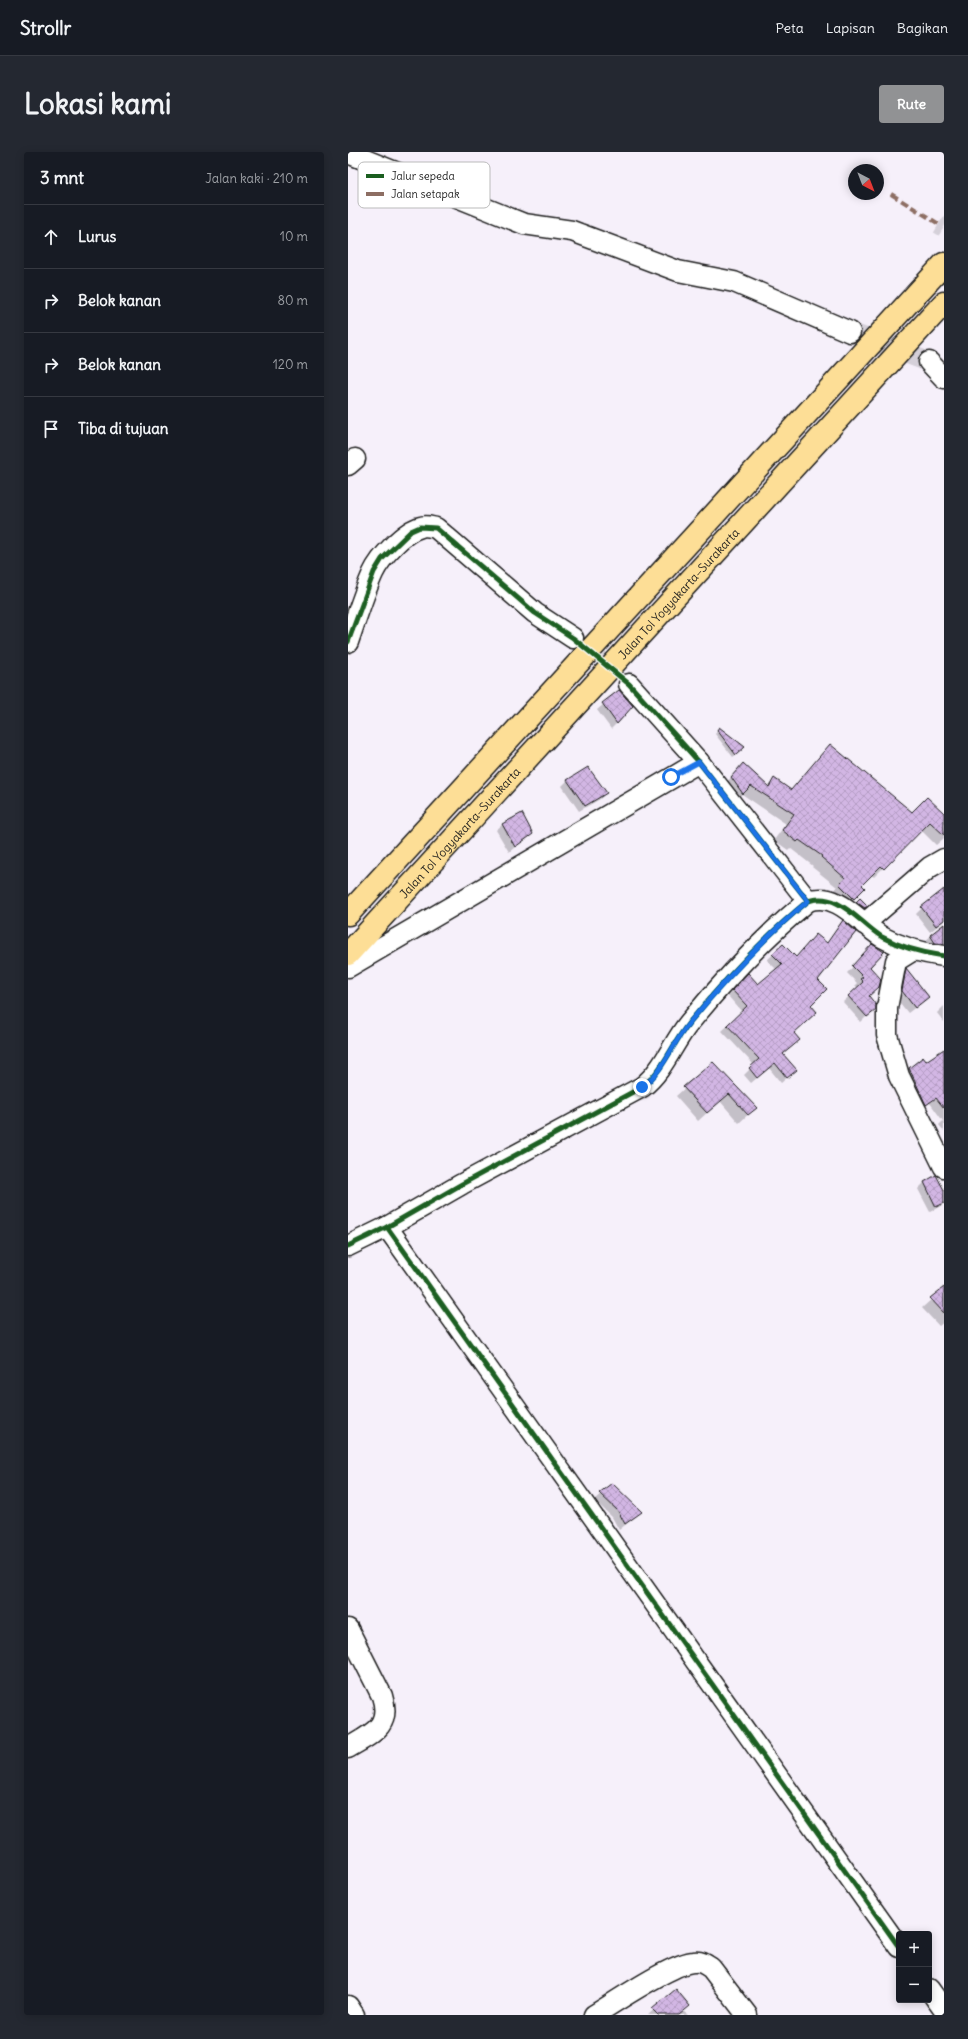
<!DOCTYPE html>
<html lang="id">
<head>
<meta charset="utf-8">
<style>
	:root { --surface:#171b24; --page:#242831; --text:#f1f3f6; --muted:#9ea1a6; --line:#363941; --accent:#919294 }
	body { margin:0; font-family:Delius,sans-serif; background:var(--page); color:var(--text) }
	.controls { position:absolute; right:12px; bottom:12px; display:grid; overflow:hidden; border-radius:4px; box-shadow:0 2px 10px #0003 }
	.controls button { width:36px; height:36px; display:grid; place-items:center; padding:0; border:0; border-bottom:1px solid var(--line); background:var(--surface); color:var(--text); font:20px sans-serif }
	.compass { position:absolute; left:500px; top:12px; width:36px; height:36px; border-radius:50%; background:var(--surface); box-shadow:0 2px 10px #0003; rotate:138deg }
	.stop { position:absolute; width:12px; height:12px; margin:-9px; border:3px solid #1a73e8; border-radius:50%; background:#fff }
	.stop.end { background:#1a73e8; border-color:#fff; box-shadow:0 1px 4px #0008 }
	.list { margin:0; padding:0; list-style:none }
	h2 { display:flex; justify-content:space-between; align-items:center; height:52px; margin:0; padding:0 16px; font-size:17px }
	h2 small { font-size:13px; font-weight:400; color:var(--muted) }
	.list li { display:grid; grid-template-columns:26px 1fr auto; gap:12px; align-items:center; box-sizing:border-box; height:64px; padding:0 16px; border-top:1px solid var(--line) }
	.list b { display:block; font-size:15px; white-space:nowrap }
	.list em { font-size:13px; font-style:normal; color:var(--muted) }
	.icon { flex:none; width:22px; height:22px; fill:none; stroke:currentColor; stroke-width:2; stroke-linecap:round; stroke-linejoin:round }
	.map { position:relative; flex:none; width:596px; height:1863px; overflow:hidden; border-radius:4px }
	header { display:flex; align-items:center; gap:24px; box-sizing:border-box; height:56px; padding:0 20px; background:var(--surface); border-bottom:1px solid var(--line) }
	header strong { font-size:19px }
	nav { display:flex; gap:22px; margin-inline-start:auto; font-size:14px }
	.intro { display:flex; align-items:center; justify-content:space-between; box-sizing:border-box; height:96px; padding:0 24px }
	h1 { margin:0; font-size:28px }
	.button { padding:10px 18px; border-radius:4px; background:var(--accent); color:#fff; font-size:14px; font-weight:700 }
	main { display:flex; gap:24px; padding:0 24px }
	aside { flex:1; background:var(--surface); border-radius:4px; box-shadow:0 2px 10px #0003 }
	.map>svg:first-child { display:block }
	.shadow { fill:#0003 }
	.building { fill:url(#building-cross-hatch); stroke:#1c1c1c }
	.lines { fill:none; stroke-linecap:round; stroke-linejoin:round }
	.minor-tunnel { stroke:#d5d0d9; stroke-width:20; stroke-dasharray:20 10; stroke-linecap:butt }
	.minor-casing { stroke:#1c1c1c; stroke-width:23 }
	.highway-casing { stroke:#1c1c1c; stroke-width:25 }
	.minor { stroke:#fff; stroke-width:20 }
	.highway { stroke:#fdde96; stroke-width:22 }
	.quiet { stroke:#8d6e63; stroke-width:4; stroke-dasharray:8 4; stroke-linecap:butt }
	.cycleway-casing { stroke:#fff; stroke-width:8 }
	.cycleway { stroke:#1b5e20; stroke-width:5 }
	.route { stroke:#1a73e8; stroke-width:5 }
	.labels { text-anchor:middle; dominant-baseline:central; stroke-width:3; stroke-linejoin:round; paint-order:stroke }
	.street-label { font-size:12px; fill:#1c1c1c; stroke:#fff }
	.key { fill:#fff; stroke:#bbb; stroke-width:1 }
	.key-label { font-size:11px; fill:#1c1c1c }
</style>
</head>
<body>
<header>
<strong>Strollr</strong>
<nav><a>Peta</a><a>Lapisan</a><a>Bagikan</a></nav>
</header>
<div class="intro"><h1>Lokasi kami</h1><a class="button">Rute</a></div>
<main>
<aside>
<h2>3 mnt<small>Jalan kaki · 210 m</small></h2>
<ul class="list">
<li><svg class="icon" aria-label="ahead" viewBox="0 0 24 24"><path d="M12 20V5M6 11l6-6 6 6"/></svg><div><b>Lurus</b></div><em>10 m</em></li>
<li><svg class="icon" aria-label="right" viewBox="0 0 24 24"><path d="M7 20v-9h11M14 6l5 5-5 5"/></svg><div><b>Belok kanan</b></div><em>80 m</em></li>
<li><svg class="icon" aria-label="right" viewBox="0 0 24 24"><path d="M7 20v-9h11M14 6l5 5-5 5"/></svg><div><b>Belok kanan</b></div><em>120 m</em></li>
<li><svg class="icon" aria-label="arrive" viewBox="0 0 24 24"><path d="M6 21V4h12l-3 4 3 4H6"/></svg><div><b>Tiba di tujuan</b></div></li>
</ul>
</aside>
<div class="map">
<svg width="596" height="1863" viewBox="0 0 596 1863">
	<defs>
		<pattern id="building-cross-hatch" width="8" height="8" patternUnits="userSpaceOnUse"><rect width="8" height="8" fill="#d2b6e4"/><path d="M0 0l8 8M0 8l8-8" fill="none" stroke="#b49cc3"/></pattern>
	</defs>
	<rect width="100%" height="100%" fill="#f6f0fa"/>
	<filter id="ink" filterUnits="userSpaceOnUse"><feTurbulence type="fractalNoise" baseFrequency=".025" numOctaves="2"/><feDisplacementMap in="SourceGraphic" scale="8" xChannelSelector="R" yChannelSelector="G"/><feConvolveMatrix kernelMatrix="1 2 1 2 8 2 1 2 1" color-interpolation-filters="sRGB"/></filter>
	<g filter="url(#ink)">
		<g class="shadow">
			<polygon points="271,539 269,571 263,577 249,558"/>
			<polygon points="371,577 394,598 385,605 367,582"/>
			<polygon points="482,593 564,662 596,664 596,686 588,693 573,678 526,725 523,723 513,733 516,736 497,755 482,741 489,735 464,715 465,714 442,696 440,698 426,688 438,672 394,642 385,650 374,635 395,613 419,635 426,628 443,638"/>
			<polygon points="220,628 258,641 252,647 231,659 214,634"/>
			<polygon points="173,662 183,682 161,700 148,678 154,673"/>
			<polygon points="596,742 596,769 582,780 568,762 574,756"/>
			<polygon points="512,747 518,754 510,762 506,753"/>
			<polygon points="495,770 468,828 462,853 445,881 445,894 434,903 442,923 433,931 421,916 403,931 396,923 406,913 374,879 394,860 380,844 400,822 410,833 429,818 419,808 435,793 447,806 478,792"/>
			<polygon points="592,776 596,781 596,794 590,798 582,797 576,790"/>
			<polygon points="525,794 521,815 520,863 513,870 495,850 510,836 507,833 509,831 499,821"/>
			<polygon points="558,818 574,850 560,861 548,846 553,823"/>
			<polygon points="596,854 596,870 589,861"/>
			<polygon points="596,898 596,979 591,973 595,969 582,951 572,958 555,923 561,916 577,910"/>
			<polygon points="365,911 407,956 391,971 372,949 350,969 328,944"/>
			<polygon points="588,1025 596,1040 596,1052 582,1060 570,1037 576,1031"/>
			<polygon points="596,1136 596,1170 591,1174 574,1156"/>
			<polygon points="264,1332 293,1360 271,1378 264,1365 246,1348"/>
			<polygon points="328,1838 335,1859 340,1863 300,1863"/>
		</g>
		<g class="building">
			<polygon points="271,538 285,554 269,572 254,551"/>
			<polygon points="371,575 397,595 388,603 369,578"/>
			<polygon points="482,592 564,660 579,645 596,661 596,683 582,670 536,717 533,714 514,733 517,736 506,747 491,732 497,726 473,705 474,704 451,688 449,690 434,678 446,662 403,634 395,642 383,625 395,611 421,635 426,626 443,638"/>
			<polygon points="240,615 259,641 237,654 219,628"/>
			<polygon points="174,661 185,682 167,695 154,672"/>
			<polygon points="596,737 596,768 588,774 573,755"/>
			<polygon points="512,746 520,754 517,756 508,750"/>
			<polygon points="495,768 508,780 470,828 479,837 463,853 469,860 446,881 452,888 435,902 449,918 439,926 427,911 409,926 401,916 411,907 379,873 399,854 384,838 400,821 410,832 434,812 424,802 435,792 448,805 468,782 479,791"/>
			<polygon points="596,772 596,792 587,791 582,783"/>
			<polygon points="524,792 536,800 522,815 533,827 531,835 521,844 528,853 528,858 519,865 500,844 515,830 512,827 515,825 504,814"/>
			<polygon points="558,816 581,845 567,856 554,839"/>
			<polygon points="596,897 596,956 588,946 578,953 561,916 575,905 578,909"/>
			<polygon points="365,910 409,956 400,963 381,942 359,961 335,935"/>
			<polygon points="588,1023 596,1038 596,1051 588,1055 576,1030"/>
			<polygon points="596,1135 596,1161 582,1146"/>
			<polygon points="264,1331 294,1360 277,1372 270,1359 251,1341"/>
			<polygon points="328,1837 342,1854 331,1863 310,1863 304,1857"/>
		</g>
		<g class="lines">
			<g class="minor-tunnel">
				<polyline points="591,72 596,75"/>
				<polyline points="502,180 581,210"/>
				<polyline points="228,489 281,532"/>
			</g>
			<g class="minor-casing">
				<g id="minor">
					<polyline points="0,1 176,72 224,79 330,119 386,130 502,180"/>
					<polyline points="581,210 596,226"/>
					<polyline points="0,313 7,307"/>
					<path d="M 0,490 C 8,467 15,443 25,421 C 32,406 56,379 73,375 C 78,373 83,375 88,376 L 187,461 L 225,486"/>
					<polyline points="281,532 351,610 460,749"/>
					<polyline points="516,772 582,715 596,707"/>
					<polyline points="564,799 548,809 539,856 539,883 551,924 596,1015"/>
					<polyline points="0,815 351,610"/>
					<polyline points="39,1075 551,1795"/>
					<path d="M 0,1094 L 39,1075 L 114,1032 L 294,935 C 316,918 324,892 341,871 C 377,827 416,785 460,749 C 491,739 510,770 534,785 C 554,796 574,801 596,804"/>
					<path d="M 0,1477 L 34,1544 C 44,1575 23,1582 0,1596"/>
					<polyline points="581,1837 596,1858"/>
					<polyline points="0,1854 6,1863"/>
					<path d="M 246,1863 C 266,1851 326,1810 346,1810 C 353,1809 357,1812 363,1816 L 399,1863"/>
				</g>
			</g>
			<g class="highway-casing">
				<g id="highway">
					<polyline points="0,762 596,112"/>
					<path id="s1" d="M 0,802 L 596,151"/>
				</g>
			</g>
			<use href="#minor" class="minor"/>
			<use href="#highway" class="highway"/>
			<polyline class="quiet" points="543,42 591,72"/>
			<g class="cycleway-casing">
				<g id="cycleway">
					<polyline points="0,490 26,420 34,407 63,379 72,375 88,376 187,461 225,486 281,532 351,610 460,749"/>
					<polyline points="39,1075 551,1795"/>
					<path d="M 0,1094 L 39,1075 L 114,1032 L 294,935 C 316,918 324,892 341,871 C 377,827 416,785 460,749 C 491,739 510,770 534,785 C 554,796 574,801 596,804"/>
				</g>
			</g>
			<use href="#cycleway" class="cycleway"/>
		</g>
	</g>
	<g class="lines" filter="url(#ink)">
		<path class="route" d="M 294,935 C 316,919 324,892 341,871 C 377,828 416,785 460,749 L 351,610 L 323,625"/>
	</g>
	<g class="labels">
		<g class="street-label">
			<text stroke="none"><textPath href="#s1" startOffset="489">Jalan Tol Yogyakarta–Surakarta</textPath></text>
			<text stroke="none"><textPath href="#s1" startOffset="165">Jalan Tol Yogyakarta–Surakarta</textPath></text>
		</g>
	</g>
	<rect x="10" y="10" width="132" height="46" rx="6" class="key"/>
	<rect x="18" y="22" width="18" height="4" fill="#1b5e20"/>
	<rect x="18" y="40" width="18" height="4" fill="#8d6e63"/>
	<g class="key-label">
		<text x="43" y="28">Jalur sepeda</text>
		<text x="43" y="46">Jalan setapak</text>
	</g>
</svg>
<div class="controls">
<button>+</button>
<button>−</button>
</div>
<svg class="compass" viewBox="-18 -18 36 36"><path d="M0-13l5 13h-10z" fill="#e53935"/><path d="M0 13l5-13h-10z" fill="#9ea1a6"/></svg>
<div class="stop" style="left:323px;top:625px"></div>
<div class="stop end" style="left:294px;top:935px"></div>
</div>
</main>
</body>
</html>
